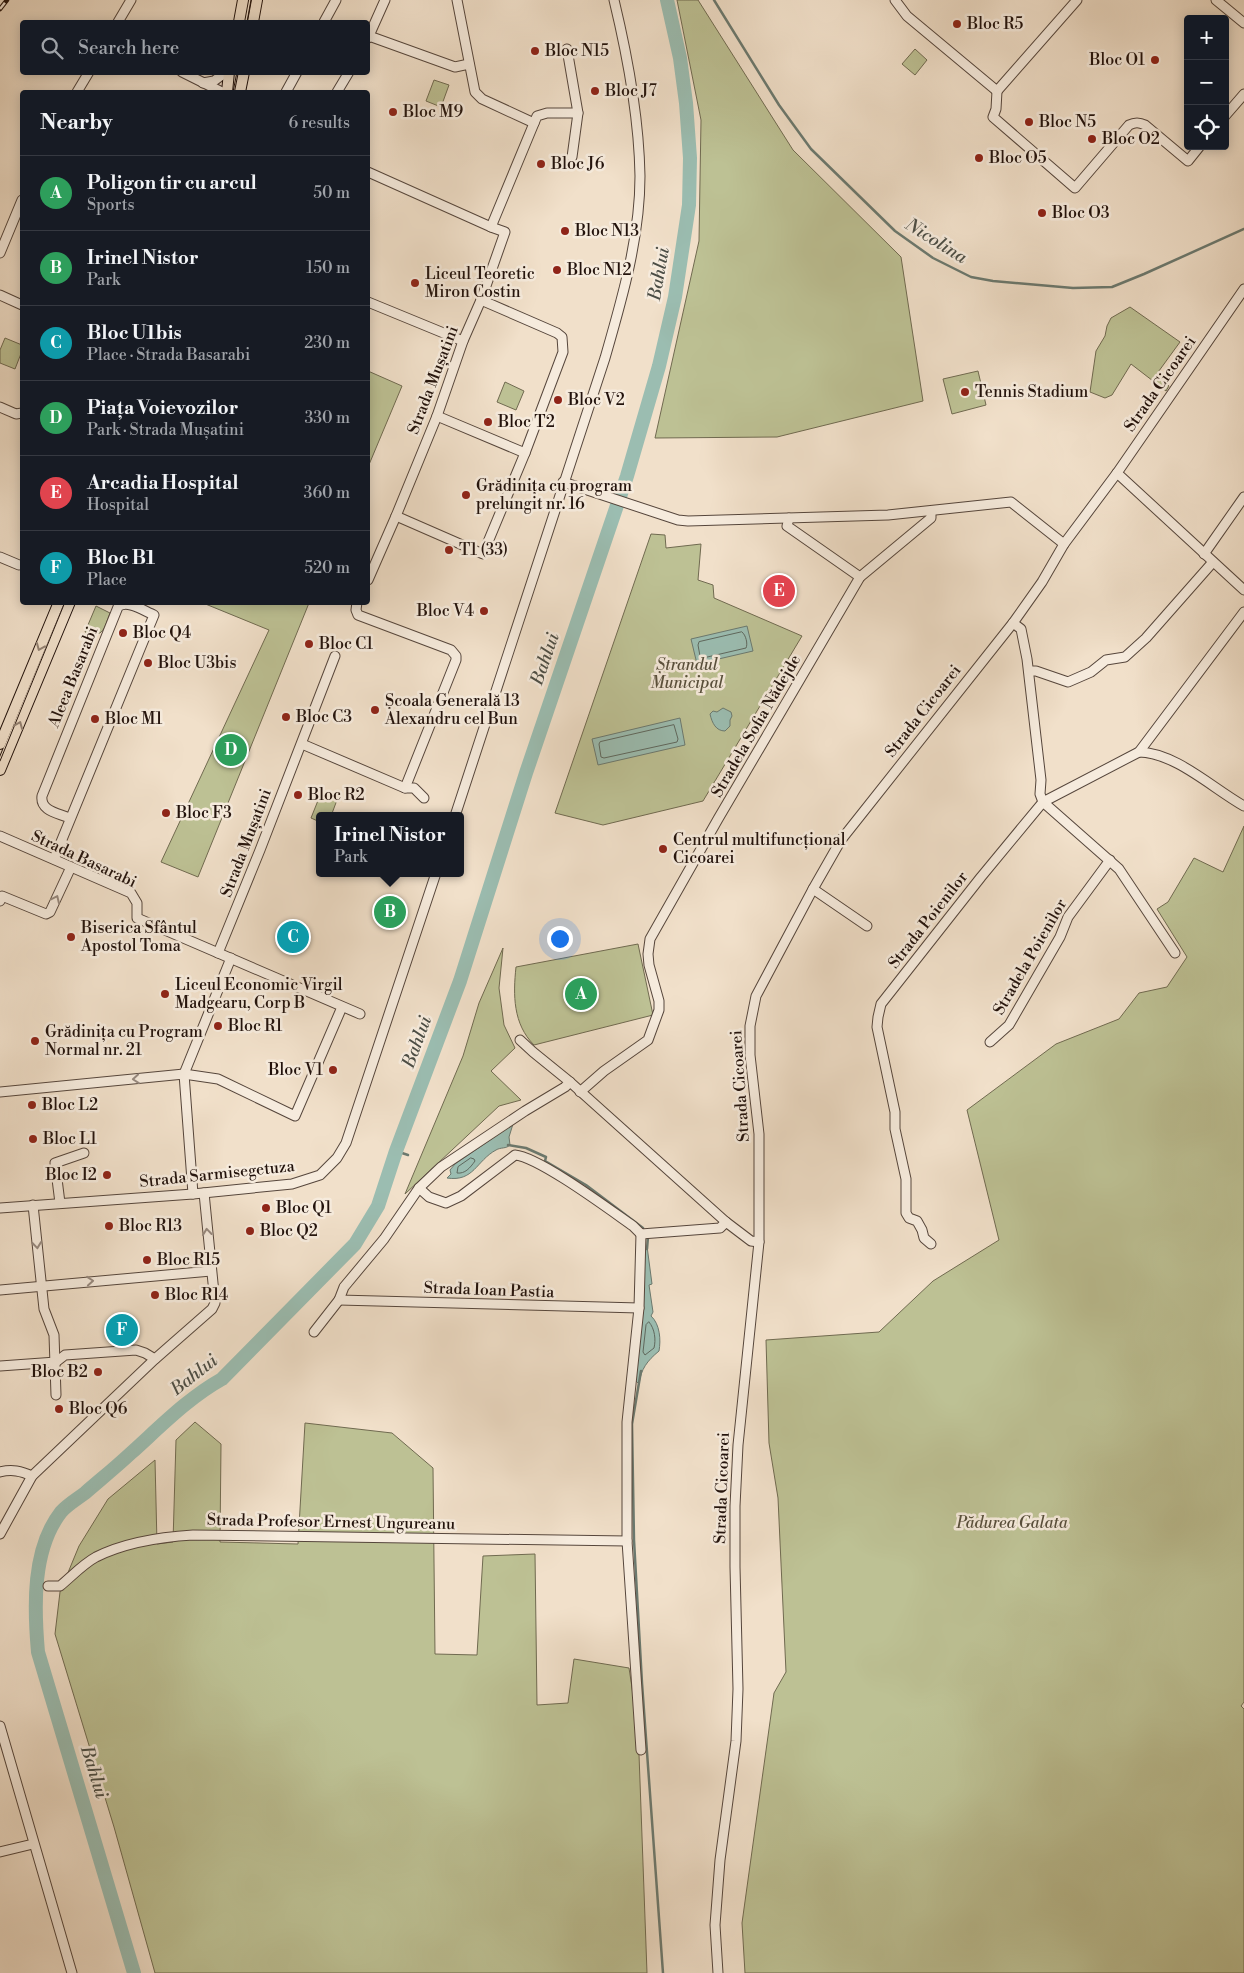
<!DOCTYPE html>
<html lang="en">
<head>
<meta charset="utf-8">
<style>
	:root { --surface:#171b24; --page:#20242c; --text:#f1f3f6; --muted:#9ea1a6; --line:#363941; --accent:#7c3aed }
	body { margin:0; font-family:"Libre Bodoni",serif; background:var(--page); color:var(--text) }
	.controls { position:absolute; right:15px; top:15px; display:grid; overflow:hidden; border-radius:5px; box-shadow:0 2px 12px #0003 }
	.controls button { width:45px; height:45px; display:grid; place-items:center; padding:0; border:0; border-bottom:1px solid var(--line); background:var(--surface); color:var(--text); font:25px sans-serif }
	.you { position:absolute; left:559px; top:938px; width:18px; height:18px; margin:-12px; border:4px solid #fff; border-radius:50%; background:#1a73e8; box-shadow:0 0 0 8px #1a73e833 }
	.badge { display:grid; place-items:center; width:32px; height:32px; border-radius:50%; background:var(--accent); color:#fff; font-size:16px; font-weight:700 }
	.pin { position:absolute; translate:-50% -50%; border:2px solid #fff; box-shadow:0 1px 5px #0006 }
	.popup { position:absolute; left:316px; top:812px; width:148px; height:65px; box-sizing:border-box; display:grid; place-content:center; border-radius:5px; background:var(--surface); filter:drop-shadow(0 1px 4px #0005); font-size:16px; white-space:nowrap; color:var(--muted) }
	.popup b { font-size:19px; color:var(--text) }
	.popup::after { content:''; position:absolute; left:50%; top:100%; margin-left:-10px; border:10px solid transparent; border-top-color:var(--surface) }
	.list { margin:0; padding:0; list-style:none }
	h2 { display:flex; justify-content:space-between; align-items:center; height:65px; margin:0; padding:0 20px; font-size:21px }
	h2 small { font-size:16px; font-weight:400; color:var(--muted) }
	.list li { display:grid; grid-template-columns:32px 1fr auto; gap:15px; align-items:center; box-sizing:border-box; height:75px; padding:0 20px; border-top:1px solid var(--line) }
	.list b { display:block; font-size:19px; white-space:nowrap }
	.list p { margin:0; font-size:16px; white-space:nowrap; color:var(--muted) }
	.list em { font-size:16px; font-style:normal; color:var(--muted) }
	.icon { flex:none; width:28px; height:28px; fill:none; stroke:currentColor; stroke-width:2; stroke-linecap:round; stroke-linejoin:round }
	.map { position:relative; flex:none; width:1244px; height:1973px; overflow:hidden }
	.search { position:absolute; background:var(--surface); box-shadow:0 2px 12px #0003; left:20px; top:20px; width:350px; height:55px; display:flex; align-items:center; gap:12px; box-sizing:border-box; padding:0 18px; border-radius:5px; color:var(--muted); font-size:19px }
	.panel { position:absolute; background:var(--surface); box-shadow:0 2px 12px #0003; left:20px; top:90px; width:350px; height:515px; border-radius:5px }
	.map>svg:first-child { display:block }
	.green { fill:#bdc194; stroke:#706a50 }
	.water { fill:#9bbdb1; stroke:#6b796f }
	.lines { fill:none; stroke-linecap:round; stroke-linejoin:round }
	.shore { stroke:#5e685e; stroke-width:1 }
	.stream { stroke:#6b796f; stroke-width:2.5 }
	.river { stroke:#9bbdb1; stroke-width:14 }
	.minor-casing { stroke:#56463c; stroke-width:11 }
	.major-casing { stroke:#22120c; stroke-width:12 }
	.minor { stroke:#f6ebdd; stroke-width:9 }
	.major { stroke:#f1e0ca; stroke-width:10 }
	.tram { stroke:#22120c; stroke-width:1 }
	.rail-casing { stroke:#22120c; stroke-width:4.5 }
	.rail { stroke:#f6ebdd; stroke-width:2.5; stroke-dasharray:8; stroke-linecap:butt }
	.oneway { stroke:#948374 }
	.oneway2 { stroke:#97897f }
	.poi-dot { fill:#8f2418; stroke:#f6ebdd; stroke-width:2 }
	.labels { text-anchor:middle; dominant-baseline:central; stroke-width:5; stroke-linejoin:round; paint-order:stroke }
	.poi-label { font-size:16px; fill:#22120c; stroke:#f6ebdd; text-anchor:start }
	.street-label { font-size:16px; fill:#22120c; stroke:#f6ebdd }
	.park-label { font-size:16px; font-style:italic; fill:#584f3c; stroke:#f6ebdd }
	.water-label { font-size:18px; font-style:italic; fill:#4c4e46; stroke:#f6ebdd }
</style>
</head>
<body>
<div class="map">
<svg width="1244" height="1973" viewBox="0 0 1244 1973">
	<rect width="100%" height="100%" fill="#f1e0ca"/>
	<filter id="stains"><feTurbulence type="fractalNoise" baseFrequency=".004" numOctaves="4"/><feColorMatrix values="0 0 0 0 .2 0 0 0 0 .09 0 0 0 0 .02 0 0 0 .5 -.17"/></filter>
	<radialGradient id="worn" r=".72"><stop offset=".6" stop-color="#630" stop-opacity="0"/><stop offset="1" stop-color="#630" stop-opacity=".3"/></radialGradient>
	<g class="green">
		<polygon points="677,0 698,0 793,150 901,257 923,401 777,437 655,438 699,241 701,120"/>
		<polygon points="915,49 927,60 915,75 902,64"/>
		<polygon points="434,80 449,85 441,107 426,101"/>
		<polygon points="1130,307 1180,342 1156,375 1169,386 1166,391 1131,364 1112,395 1105,398 1090,392 1096,351 1105,336 1107,326 1111,318"/>
		<polygon points="5,338 22,345 22,351 15,369 0,363 0,350"/>
		<polygon points="368,371 402,386 368,467"/>
		<polygon points="978,371 986,405 952,414 943,379"/>
		<polygon points="505,382 524,391 516,410 497,402"/>
		<polygon points="651,534 665,535 666,548 701,544 698,580 713,585 714,598 802,636 703,801 603,825 555,813"/>
		<polygon points="203,603 309,603 198,877 161,862 269,630"/>
		<path d="M 96,606 L 110,613 C 104,628 104,639 85,632 Z"/>
		<polygon points="321,793 337,800 331,816 320,816 320,822 311,818"/>
		<polygon points="1244,826 1244,1702 1241,1706 1244,1709 1244,1973 745,1973 742,1923 774,1693 786,1672 778,1498 769,1443 766,1340 879,1332 933,1281 999,1240 967,1110 1056,1044 1119,1019 1139,993 1167,987 1187,957 1157,909 1168,902 1194,858 1223,872"/>
		<polygon points="388,896 402,901 392,928 378,923"/>
		<path d="M 638,944 L 653,1015 L 534,1045 C 513,1024 513,995 516,967 Z"/>
		<polygon points="503,948 499,988 504,1025 515,1048 491,1071 521,1100 499,1106 405,1194 463,1056 479,1003"/>
		<polygon points="195,1422 221,1444 220,1542 298,1544 305,1423 392,1433 433,1468 435,1654 477,1655 483,1556 535,1554 537,1705 568,1703 574,1659 629,1668 638,1727 647,1973 155,1973 114,1827 55,1634 60,1592 79,1546 108,1499 155,1460 157,1544 173,1542 176,1440"/>
	</g>
	<g class="water">
		<polygon points="747,626 753,651 697,664 691,639"/>
		<path d="M 723,708 L 731,712 L 732,716 L 730,720 L 730,726 L 725,731 C 716,731 712,723 710,714 L 713,711 L 717,712 Z"/>
		<polygon points="680,718 685,745 598,765 592,739"/>
		<path d="M 513,1124 L 509,1137 L 510,1145 C 506,1149 501,1147 496,1150 C 476,1161 474,1182 447,1178 L 451,1174 L 450,1170 L 455,1164 Z"/>
		<path d="M 647,1246 L 652,1284 L 649,1285 L 653,1312 L 651,1316 C 660,1324 661,1340 659,1351 C 647,1361 641,1369 639,1384 L 635,1380 L 643,1310 L 642,1253 Z"/>
	</g>
	<g class="lines">
		<g class="shore">
			<path d="M 742,632 C 746,635 748,644 746,648 L 703,658 L 700,656 L 698,645 L 699,642 Z"/>
			<polygon points="674,725 678,739 677,742 604,758 601,757 599,744 600,742"/>
			<path d="M 471,1158 L 474,1159 L 475,1161 C 470,1168 465,1174 457,1173 L 458,1167 Z"/>
			<path d="M 649,1322 C 655,1329 656,1340 654,1348 L 645,1355 L 643,1352 L 646,1325 Z"/>
		</g>
		<g class="stream">
			<polyline points="714,0 779,105 811,149 895,231 933,258 971,277 993,281 1073,288 1112,287 1144,274 1244,229"/>
			<polyline points="508,1145 526,1148 546,1157 545,1161 586,1185 643,1228"/>
			<polyline points="396,1151 408,1155"/>
			<polyline points="647,1249 648,1237"/>
			<polyline points="641,1371 632,1424 634,1540 642,1683 663,1973"/>
		</g>
		<path class="river" d="M 134,1973 L 38,1652 C 34,1607 32,1549 61,1512 C 67,1505 77,1499 85,1493 C 100,1480 116,1467 131,1453 C 160,1427 188,1398 222,1379 L 355,1244 L 378,1206 L 396,1151 L 460,981 L 526,773 L 627,476 L 659,366 L 675,297 L 689,205 L 690,158 L 686,103 L 680,58 L 667,0"/>
		<g class="minor-casing">
			<g id="minor">
				<polyline points="457,0 475,92 482,99 534,123"/>
				<polyline points="895,0 907,16 997,91 1077,0"/>
				<polyline points="1216,0 1244,23"/>
				<polyline points="118,22 131,0"/>
				<polyline points="324,22 336,0"/>
				<polyline points="369,36 455,67 469,64"/>
				<polyline points="368,38 385,0"/>
				<polyline points="567,49 578,113 572,157"/>
				<polyline points="182,72 222,92"/>
				<polyline points="203,83 214,81 226,72"/>
				<path d="M 997,91 L 996,109 L 993,117 L 1075,188 L 1129,125 C 1135,122 1139,122 1145,125 L 1188,161 L 1200,146"/>
				<polyline points="77,92 89,72"/>
				<polyline points="286,92 297,72"/>
				<polyline points="337,92 349,72"/>
				<polyline points="1225,116 1244,94"/>
				<polyline points="368,172 491,227"/>
				<polyline points="0,253 22,200"/>
				<polyline points="0,295 22,305"/>
				<polyline points="368,302 463,341"/>
				<polyline points="0,407 16,414 22,413"/>
				<polyline points="437,416 525,453"/>
				<polyline points="1117,473 1244,590"/>
				<polyline points="563,482 678,520 688,521 888,515 1011,502 1064,544"/>
				<polyline points="396,516 483,554 525,453 563,352 562,337 557,333 481,300"/>
				<polyline points="789,518 787,526 860,577"/>
				<polyline points="1204,554 1244,497"/>
				<polyline points="0,557 19,565"/>
				<polyline points="368,580 396,516 437,416 463,341 481,300 505,232 491,227 537,116 547,113 578,113"/>
				<polyline points="357,602 356,610 358,615 451,650 456,656 456,660 405,788"/>
				<polyline points="1013,623 1021,629 1027,659 1041,780 1040,794 1043,802 1119,869 1175,953"/>
				<polyline points="1029,671 1036,671 1068,682 1091,672 1106,660 1125,657 1146,638 1213,562"/>
				<polyline points="302,744 405,788 414,788 424,798"/>
				<path d="M 1139,752 C 1176,753 1212,788 1244,806"/>
				<path d="M 455,816 L 605,358 C 622,299 640,238 640,176 C 639,116 628,58 614,0"/>
				<polyline points="0,836 131,893 137,903 137,918 360,1014"/>
				<path d="M 54,859 L 154,615 C 144,611 127,599 118,607 L 42,796 C 40,811 58,813 69,818"/>
				<polyline points="813,889 867,926"/>
				<polyline points="0,901 2,896 46,914 50,912 71,867"/>
				<polyline points="218,953 260,850 335,656"/>
				<polyline points="520,1040 533,1052 570,1082 726,1222"/>
				<polyline points="990,1042 1009,1025 1060,937 1068,917 1110,860"/>
				<polyline points="570,1082 565,1087 525,1111 441,1167 419,1188 384,1239 344,1287 339,1300 639,1308"/>
				<polyline points="0,1092 184,1074 218,1079 295,1116 342,1007"/>
				<polyline points="580,1092 604,1071 648,1040 659,1010 659,1001 649,965 648,954 650,939 718,819 860,577 931,518 931,511"/>
				<path d="M 419,1188 L 429,1197 L 446,1203 L 461,1196 L 515,1155 C 539,1157 610,1210 633,1226 L 641,1234"/>
				<polyline points="193,1194 184,1074 231,958"/>
				<polyline points="60,1203 55,1163 84,1153"/>
				<polyline points="33,1205 44,1309 54,1335 56,1395"/>
				<polyline points="0,1208 193,1194 292,1184 320,1175 337,1158 346,1143 436,873"/>
				<polyline points="641,1234 720,1228 726,1222 751,1241 759,1242"/>
				<polyline points="931,1244 924,1238 922,1230 917,1221 909,1218 906,1213 906,1179 895,1129 895,1112 877,1027 878,1017 881,1004 981,877 1043,802 1139,752 1244,612"/>
				<polyline points="0,1290 211,1271"/>
				<polyline points="314,1332 339,1300"/>
				<polyline points="0,1366 56,1362 65,1355 136,1350 145,1353 155,1359"/>
				<path d="M 0,1472 C 12,1469 21,1471 32,1476"/>
				<polyline points="0,1534 32,1476 155,1359 212,1309 215,1303 204,1193"/>
				<path d="M 48,1586 L 60,1586 C 71,1577 83,1564 96,1557 C 126,1542 160,1537 193,1535 L 627,1541"/>
				<polyline points="0,1726 72,1973"/>
				<polyline points="641,1750 627,1541 627,1422 639,1308 641,1234"/>
				<polyline points="0,1852 33,1844"/>
				<polyline points="718,1973 715,1925 720,1860 736,1741 738,1689 735,1567 735,1506 738,1445 759,1242 759,1134 750,1055 750,1026 756,996 813,889 841,840 1013,623 1042,582 1064,544 1117,473 1244,289"/>
			</g>
		</g>
		<g class="major-casing">
			<g id="major">
				<polyline points="239,22 243,0"/>
				<polyline points="253,22 257,0"/>
				<polyline points="227,92 229,72"/>
				<polyline points="240,92 244,72"/>
				<polyline points="0,744 59,602"/>
				<polyline points="0,770 70,602"/>
			</g>
		</g>
		<use href="#minor" class="minor"/>
		<use href="#major" class="major"/>
		<g class="tram">
			<polyline points="247,22 251,0"/>
			<polyline points="233,92 237,72"/>
			<polyline points="0,761 65,602"/>
		</g>
		<g class="rail-casing">
			<polyline id="rail" points="0,9 7,0"/>
		</g>
		<use href="#rail" class="rail"/>
	</g>
	<defs><path id="oneway-chevron" d="M-2-3.5L2.5 0L-2 3.5" fill="none" stroke-width="1.6" stroke-linecap="round" stroke-linejoin="round" transform="scale(1.25)"/></defs>
	<g class="oneway">
		<use href="#oneway-chevron" transform="translate(40 647) rotate(113)"/>
		<use href="#oneway-chevron" transform="translate(19 725) rotate(-67)"/>
	</g>
	<g class="oneway2">
		<use href="#oneway-chevron" transform="translate(56 899) rotate(-65)"/>
		<use href="#oneway-chevron" transform="translate(136 1079) rotate(175)"/>
		<use href="#oneway-chevron" transform="translate(207 1232) rotate(-96)"/>
		<use href="#oneway-chevron" transform="translate(37 1245) rotate(84)"/>
		<use href="#oneway-chevron" transform="translate(90 1281) rotate(-5)"/>
	</g>
	<g class="poi-dot">
		<circle cx="957" cy="24" r="5"/>
		<circle cx="535" cy="51" r="5"/>
		<circle cx="1155" cy="60" r="5"/>
		<circle cx="595" cy="91" r="5"/>
		<circle cx="393" cy="112" r="5"/>
		<circle cx="1029" cy="122" r="5"/>
		<circle cx="1092" cy="139" r="5"/>
		<circle cx="979" cy="158" r="5"/>
		<circle cx="541" cy="164" r="5"/>
		<circle cx="1042" cy="213" r="5"/>
		<circle cx="565" cy="231" r="5"/>
		<circle cx="557" cy="270" r="5"/>
		<circle cx="415" cy="283" r="5"/>
		<circle cx="965" cy="392" r="5"/>
		<circle cx="558" cy="400" r="5"/>
		<circle cx="488" cy="422" r="5"/>
		<circle cx="466" cy="495" r="5"/>
		<circle cx="449" cy="550" r="5"/>
		<circle cx="484" cy="611" r="5"/>
		<circle cx="123" cy="633" r="5"/>
		<circle cx="309" cy="644" r="5"/>
		<circle cx="148" cy="663" r="5"/>
		<circle cx="375" cy="710" r="5"/>
		<circle cx="286" cy="717" r="5"/>
		<circle cx="95" cy="719" r="5"/>
		<circle cx="298" cy="795" r="5"/>
		<circle cx="166" cy="813" r="5"/>
		<circle cx="663" cy="849" r="5"/>
		<circle cx="71" cy="937" r="5"/>
		<circle cx="165" cy="994" r="5"/>
		<circle cx="218" cy="1026" r="5"/>
		<circle cx="35" cy="1041" r="5"/>
		<circle cx="333" cy="1070" r="5"/>
		<circle cx="32" cy="1105" r="5"/>
		<circle cx="33" cy="1139" r="5"/>
		<circle cx="107" cy="1175" r="5"/>
		<circle cx="266" cy="1208" r="5"/>
		<circle cx="109" cy="1226" r="5"/>
		<circle cx="250" cy="1231" r="5"/>
		<circle cx="147" cy="1260" r="5"/>
		<circle cx="155" cy="1295" r="5"/>
		<circle cx="98" cy="1372" r="5"/>
		<circle cx="59" cy="1409" r="5"/>
	</g>
	<g class="labels">
		<g class="poi-label">
			<text x="967" y="24">Bloc R5</text>
			<text x="545" y="51">Bloc N15</text>
			<text x="1145" y="60" text-anchor="end">Bloc O1</text>
			<text x="605" y="91">Bloc J7</text>
			<text x="403" y="112">Bloc M9</text>
			<text x="1039" y="122">Bloc N5</text>
			<text x="1102" y="139">Bloc O2</text>
			<text x="989" y="158">Bloc O5</text>
			<text x="551" y="164">Bloc J6</text>
			<text x="1052" y="213">Bloc O3</text>
			<text x="575" y="231">Bloc N13</text>
			<text x="567" y="270">Bloc N12</text>
			<text x="425" y="274">Liceul Teoretic<tspan x="425" dy="18">Miron Costin</tspan></text>
			<text x="975" y="392">Tennis Stadium</text>
			<text x="568" y="400">Bloc V2</text>
			<text x="498" y="422">Bloc T2</text>
			<text x="476" y="486">Grădinița cu program<tspan x="476" dy="18">prelungit nr. 16</tspan></text>
			<text x="459" y="550">T1 (33)</text>
			<text x="474" y="611" text-anchor="end">Bloc V4</text>
			<text x="133" y="633">Bloc Q4</text>
			<text x="319" y="644">Bloc C1</text>
			<text x="158" y="663">Bloc U3bis</text>
			<text x="385" y="701">Școala Generală 13<tspan x="385" dy="18">Alexandru cel Bun</tspan></text>
			<text x="296" y="717">Bloc C3</text>
			<text x="105" y="719">Bloc M1</text>
			<text x="308" y="795">Bloc R2</text>
			<text x="176" y="813">Bloc F3</text>
			<text x="673" y="840">Centrul multifuncțional<tspan x="673" dy="18">Cicoarei</tspan></text>
			<text x="81" y="928">Biserica Sfântul<tspan x="81" dy="18">Apostol Toma</tspan></text>
			<text x="175" y="985">Liceul Economic Virgil<tspan x="175" dy="18">Madgearu, Corp B</tspan></text>
			<text x="228" y="1026">Bloc R1</text>
			<text x="45" y="1032">Grădinița cu Program<tspan x="45" dy="18">Normal nr. 21</tspan></text>
			<text x="323" y="1070" text-anchor="end">Bloc V1</text>
			<text x="42" y="1105">Bloc L2</text>
			<text x="43" y="1139">Bloc L1</text>
			<text x="97" y="1175" text-anchor="end">Bloc I2</text>
			<text x="276" y="1208">Bloc Q1</text>
			<text x="119" y="1226">Bloc R13</text>
			<text x="260" y="1231">Bloc Q2</text>
			<text x="157" y="1260">Bloc R15</text>
			<text x="165" y="1295">Bloc R14</text>
			<text x="88" y="1372" text-anchor="end">Bloc B2</text>
			<text x="69" y="1409">Bloc Q6</text>
		</g>
		<g class="street-label">
			<text transform="translate(433 380) rotate(-69)">Strada Mușatini</text>
			<text transform="translate(1160 384) rotate(-55)">Strada Cicoarei</text>
			<text transform="translate(73 677) rotate(-68)">Aleea Basarabi</text>
			<text transform="translate(923 711) rotate(-52)">Strada Cicoarei</text>
			<text transform="translate(756 726) rotate(-60)">Stradela Sofia Nădejde</text>
			<text transform="translate(246 843) rotate(-69)">Strada Mușatini</text>
			<text transform="translate(84 859) rotate(25)">Strada Basarabi</text>
			<text transform="translate(928 920) rotate(-52)">Strada Poienilor</text>
			<text transform="translate(1030 957) rotate(-60)">Stradela Poienilor</text>
			<text transform="translate(740 1086) rotate(-94)">Strada Cicoarei</text>
			<text transform="translate(217 1174) rotate(-6)">Strada Sarmisegetuza</text>
			<text transform="translate(489 1290) rotate(2)">Strada Ioan Pastia</text>
			<text transform="translate(722 1488) rotate(-88)">Strada Cicoarei</text>
			<text transform="translate(331 1522) rotate(1)">Strada Profesor Ernest Ungureanu</text>
		</g>
		<g class="park-label">
			<text x="687" y="665">Ștrandul<tspan x="687" dy="18">Municipal</tspan></text>
			<text x="1012" y="1523">Pădurea Galata</text>
		</g>
		<g class="water-label">
			<text transform="translate(936 241) rotate(32)">Nicolina</text>
			<text transform="translate(659 274) rotate(-80)">Bahlui</text>
			<text transform="translate(545 659) rotate(-71)">Bahlui</text>
			<text transform="translate(417 1042) rotate(-70)">Bahlui</text>
			<text transform="translate(194 1375) rotate(-38)">Bahlui</text>
			<text transform="translate(94 1772) rotate(73)">Bahlui</text>
		</g>
	</g>
	<rect width="100%" height="100%" filter="url(#stains)"/>
	<rect width="100%" height="100%" fill="url(#worn)"/>
</svg>
<div class="controls">
<button>+</button>
<button>−</button>
<button><svg class="icon" aria-label="locate" viewBox="0 0 24 24"><circle cx="12" cy="12" r="6"/><path d="M12 2v4M12 18v4M2 12h4M18 12h4"/></svg></button>
</div>
<div class="you"></div>
<div class="pin badge" style="left:581px;top:994px;background:#2e9e5b">A</div>
<div class="pin badge" style="left:390px;top:912px;background:#2e9e5b">B</div>
<div class="popup"><b>Irinel Nistor</b>Park</div>
<div class="pin badge" style="left:293px;top:937px;background:#0f9aa8">C</div>
<div class="pin badge" style="left:231px;top:750px;background:#2e9e5b">D</div>
<div class="pin badge" style="left:779px;top:591px;background:#e0444e">E</div>
<div class="pin badge" style="left:122px;top:1330px;background:#0f9aa8">F</div>
<div class="search"><svg class="icon" aria-label="search" viewBox="0 0 24 24"><circle cx="10" cy="10" r="6"/><path d="M15 15l6 6"/></svg>Search here</div>
<section class="panel">
<h2>Nearby<small>6 results</small></h2>
<ul class="list">
<li><span class="badge" style="background:#2e9e5b">A</span><div><b>Poligon tir cu arcul</b><p>Sports</p></div><em>50 m</em></li>
<li><span class="badge" style="background:#2e9e5b">B</span><div><b>Irinel Nistor</b><p>Park</p></div><em>150 m</em></li>
<li><span class="badge" style="background:#0f9aa8">C</span><div><b>Bloc U1bis</b><p>Place · Strada Basarabi</p></div><em>230 m</em></li>
<li><span class="badge" style="background:#2e9e5b">D</span><div><b>Piața Voievozilor</b><p>Park · Strada Mușatini</p></div><em>330 m</em></li>
<li><span class="badge" style="background:#e0444e">E</span><div><b>Arcadia Hospital</b><p>Hospital</p></div><em>360 m</em></li>
<li><span class="badge" style="background:#0f9aa8">F</span><div><b>Bloc B1</b><p>Place</p></div><em>520 m</em></li>
</ul>
</section>
</div>
</body>
</html>
